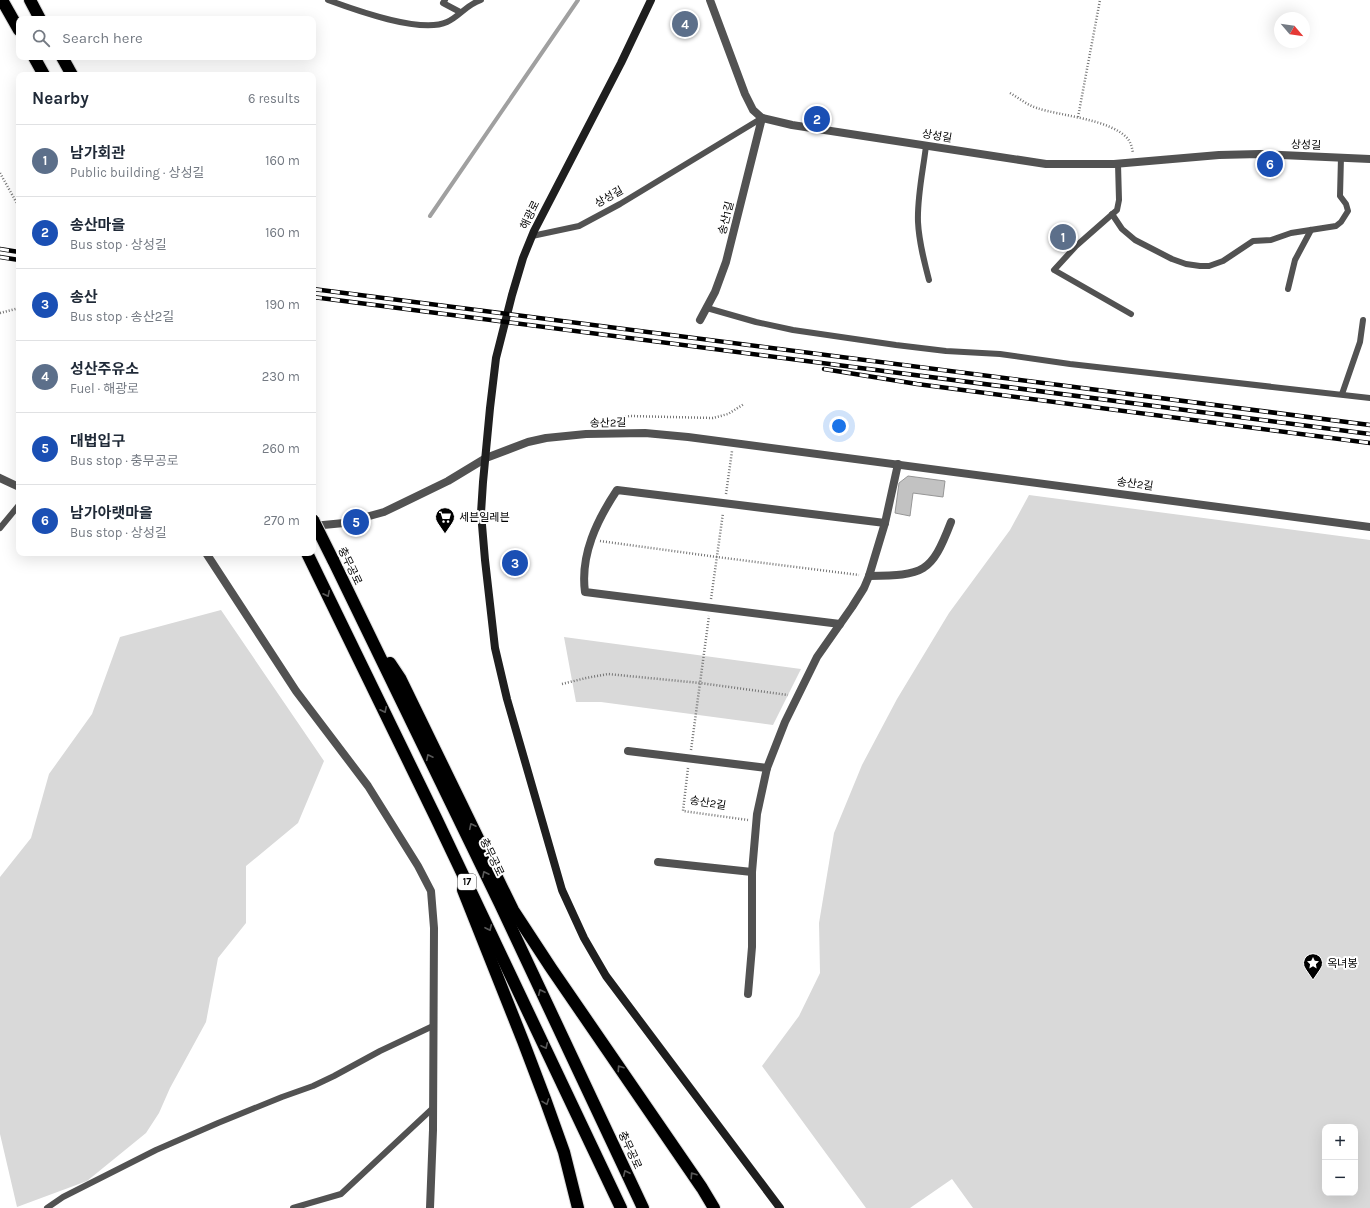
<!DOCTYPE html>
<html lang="en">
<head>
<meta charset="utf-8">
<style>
	:root { --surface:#fff; --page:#f6f6f7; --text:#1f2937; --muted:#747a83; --line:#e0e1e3; --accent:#b45309 }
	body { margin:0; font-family:Karla,"Noto Sans KR",sans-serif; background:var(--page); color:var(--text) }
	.controls { position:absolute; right:12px; bottom:12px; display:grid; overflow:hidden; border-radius:8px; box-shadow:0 4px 16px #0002 }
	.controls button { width:36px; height:36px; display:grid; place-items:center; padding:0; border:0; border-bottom:1px solid var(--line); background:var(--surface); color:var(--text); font:20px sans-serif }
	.compass { position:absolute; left:1274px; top:12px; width:36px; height:36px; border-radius:50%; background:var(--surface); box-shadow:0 4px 16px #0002; rotate:119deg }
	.you { position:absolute; left:839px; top:426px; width:14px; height:14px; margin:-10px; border:3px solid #fff; border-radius:50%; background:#1a73e8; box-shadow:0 0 0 6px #1a73e833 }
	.badge { display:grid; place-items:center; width:26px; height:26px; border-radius:50%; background:var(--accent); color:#fff; font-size:13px; font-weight:700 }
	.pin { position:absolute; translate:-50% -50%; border:2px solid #fff; box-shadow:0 1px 4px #0006 }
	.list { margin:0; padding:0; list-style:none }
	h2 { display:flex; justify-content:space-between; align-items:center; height:52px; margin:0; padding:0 16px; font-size:17px }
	h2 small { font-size:13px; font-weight:400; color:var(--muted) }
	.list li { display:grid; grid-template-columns:26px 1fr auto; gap:12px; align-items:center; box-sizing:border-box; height:72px; padding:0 16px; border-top:1px solid var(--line) }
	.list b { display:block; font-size:15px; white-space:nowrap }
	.list p { margin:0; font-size:13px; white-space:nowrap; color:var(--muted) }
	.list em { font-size:13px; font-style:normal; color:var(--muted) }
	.icon { flex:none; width:22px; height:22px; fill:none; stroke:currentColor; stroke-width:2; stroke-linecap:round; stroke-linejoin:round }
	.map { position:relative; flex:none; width:1370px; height:1208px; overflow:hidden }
	.search { position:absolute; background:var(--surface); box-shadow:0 4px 16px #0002; left:16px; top:16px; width:300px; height:44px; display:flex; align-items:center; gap:10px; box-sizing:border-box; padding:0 14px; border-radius:8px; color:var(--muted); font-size:15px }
	.panel { position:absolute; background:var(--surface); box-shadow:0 4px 16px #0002; left:16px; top:72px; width:300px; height:484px; border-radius:8px }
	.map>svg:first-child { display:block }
	.green { fill:#d9d9d9; fill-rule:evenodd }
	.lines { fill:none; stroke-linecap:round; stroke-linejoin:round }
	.stream { stroke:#a0a0a0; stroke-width:4 }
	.building { fill:#c2c2c2; stroke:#969696 }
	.highway-casing { stroke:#dbdbdb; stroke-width:14 }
	.path { stroke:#747474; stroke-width:2.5; stroke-dasharray:1 2; stroke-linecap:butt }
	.lane { stroke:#525252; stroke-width:6 }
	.street { stroke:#525252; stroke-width:8 }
	.secondary { stroke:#1f1f1f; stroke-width:8 }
	.highway { stroke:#000; stroke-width:12 }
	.rail-casing { stroke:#000; stroke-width:4.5 }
	.rail { stroke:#fff; stroke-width:3; stroke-dasharray:9; stroke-linecap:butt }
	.highway-bridge-casing { stroke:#dbdbdb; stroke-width:14; stroke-linecap:butt }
	.highway-bridge { stroke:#000; stroke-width:12 }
	.oneway { stroke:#595959 }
	.labels { text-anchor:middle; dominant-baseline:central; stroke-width:4; stroke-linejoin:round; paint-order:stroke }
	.shield { fill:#fff; stroke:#4c4c4c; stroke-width:1 }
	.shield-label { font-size:10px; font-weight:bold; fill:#000 }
	.street-label { font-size:11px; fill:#000; stroke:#fff }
	.poi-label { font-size:11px; fill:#000; stroke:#fff; text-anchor:start }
</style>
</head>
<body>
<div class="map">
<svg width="1370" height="1208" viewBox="0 0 1370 1208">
	<rect width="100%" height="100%" fill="#fff"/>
	<g class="green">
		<path d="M 1029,495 L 1370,540 L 1370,1208 L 973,1208 L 952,1179 L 910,1208 L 866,1208 L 762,1066 L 799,1016 L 820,973 L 819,923 L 834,833 L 862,765 L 897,699 L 949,613 L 1010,530 ZM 1325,1127 L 1355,1127 L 1355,1193 L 1325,1193 Z"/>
		<polygon points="221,610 324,761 298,823 246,866 246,923 218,958 206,1022 170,1088 159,1113 146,1133 87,1181 17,1207 0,1134 0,877 31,838 49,774 92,714 120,637"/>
		<polygon points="564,637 801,669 773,725 601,702 576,702"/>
	</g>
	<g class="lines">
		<polyline class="stream" points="430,216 578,0"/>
	</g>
	<polygon class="building" points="908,476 945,481 943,497 913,493 910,516 895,513 899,483"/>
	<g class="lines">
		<g class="highway-casing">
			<g id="highway">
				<polyline points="2,0 19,30"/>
				<polyline points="30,0 40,19"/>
				<polyline points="34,57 44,75"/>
				<polyline points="62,57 72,75"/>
				<polyline points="307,553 436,818 621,1208"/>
				<polyline points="333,560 500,904 643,1208"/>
				<polyline points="390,663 400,678 513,910 551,968 702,1188 714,1208"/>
				<polyline points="463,890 523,1041 545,1099 564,1152 578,1208"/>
			</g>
		</g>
		<g class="path">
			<path d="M 1010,93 C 1019,98 1027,105 1037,108 C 1060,116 1111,119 1128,139 C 1131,143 1132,148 1133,153"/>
			<polyline points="1078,117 1100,0"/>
			<polyline points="0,173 19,207"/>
			<polyline points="0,313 19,308"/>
			<polyline points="616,424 623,417 630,416 713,418 728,414 744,404"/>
			<polyline points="726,494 732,451"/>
			<polyline points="600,541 717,557 859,575"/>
			<polyline points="711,599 723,513"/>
			<polyline points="562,684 586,678 608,674 700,683 788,695"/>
			<polyline points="691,750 709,616"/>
			<polyline points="688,768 683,811 748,820"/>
		</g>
		<g class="lane">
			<path d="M 328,0 C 355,10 421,34 447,22 C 460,16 466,5 481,0"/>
			<polyline points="445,0 443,3 460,12"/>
			<path d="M 926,146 C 923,171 917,197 918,222 C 919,242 924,261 929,280"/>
			<polyline points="1118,164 1119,200 1117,210 1076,246 1054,270 1131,314"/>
			<polyline points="1112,214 1122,229 1135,240 1172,259 1186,264 1200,266 1209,266 1223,261 1253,241 1271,240 1291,233 1336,226 1341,222 1348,211 1346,204 1340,196 1341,157"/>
			<polyline points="532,236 579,226 620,204 762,118"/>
			<polyline points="1288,289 1295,260 1311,230"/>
			<polyline points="707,308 756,322 793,330 896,345 946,351 1000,354 1070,364 1370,398"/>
			<polyline points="1342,394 1360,342 1363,320"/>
			<polyline points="0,528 19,505"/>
			<polyline points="47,1208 63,1197 156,1150 218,1123 282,1097 313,1086 334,1076 380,1051 433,1026"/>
			<polyline points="293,1208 341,1194 433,1108"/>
		</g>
		<g class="street">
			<polyline points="710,0 745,94 753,110 762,118 792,125 1046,164 1114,164 1219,155 1260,154 1370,159"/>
			<polyline points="700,320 715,292 726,262 762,118"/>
			<polyline points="0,478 19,487"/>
			<polyline points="313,526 344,523 384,512 448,481 486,458 528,442 546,438 586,434 645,433 688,437 1370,527"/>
			<polyline points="206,553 296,691 368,786 418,866 431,891 434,928 433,1130 430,1208"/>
			<path d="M 869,576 C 924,575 931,574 951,522"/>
			<path d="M 840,624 L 585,592 C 580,555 597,520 617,490 L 885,523"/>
			<polyline points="628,751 767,768"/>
			<polyline points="658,862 752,872"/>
			<polyline points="748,994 752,947 752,872 757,814 767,768 785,722 817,657 852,607 864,588 869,576 885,523 898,464"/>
		</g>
		<polyline class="secondary" points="651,0 621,63 534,231 523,258 512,295 496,358 490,408 483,482 481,513 485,560 495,648 507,699 562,890 584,938 606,976 780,1208"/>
		<use href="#highway" class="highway"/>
		<g class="rail-casing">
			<g id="rail">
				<polyline points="0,249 19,252"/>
				<polyline points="0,257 19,260"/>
				<polyline points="313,289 1370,425"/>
				<polyline points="313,297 1370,434"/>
				<polyline points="824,369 917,384 1370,443"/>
			</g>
		</g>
		<use href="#rail" class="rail"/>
		<g class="highway-bridge-casing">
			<polyline id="highway-bridge" points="313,520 333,560"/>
		</g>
		<use href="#highway-bridge" class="highway-bridge"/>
	</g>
	<defs><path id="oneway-chevron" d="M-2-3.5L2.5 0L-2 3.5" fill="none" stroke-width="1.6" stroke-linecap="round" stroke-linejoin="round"/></defs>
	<g class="oneway">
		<use href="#oneway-chevron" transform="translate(327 594) rotate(64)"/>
		<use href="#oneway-chevron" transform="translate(384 710) rotate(64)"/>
		<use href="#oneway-chevron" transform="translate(429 757) rotate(-116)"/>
		<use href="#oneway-chevron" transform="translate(472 826) rotate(-116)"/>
		<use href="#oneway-chevron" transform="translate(485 874) rotate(-116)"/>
		<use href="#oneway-chevron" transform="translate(489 928) rotate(65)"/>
		<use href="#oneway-chevron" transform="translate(541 992) rotate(-115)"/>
		<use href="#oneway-chevron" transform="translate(545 1046) rotate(65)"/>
		<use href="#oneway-chevron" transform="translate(620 1068) rotate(-124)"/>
		<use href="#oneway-chevron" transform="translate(546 1102) rotate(70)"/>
		<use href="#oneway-chevron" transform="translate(626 1173) rotate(-115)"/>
		<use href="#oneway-chevron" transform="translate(693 1175) rotate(-124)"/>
	</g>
	<defs>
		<g id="supermarket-pin" transform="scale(1)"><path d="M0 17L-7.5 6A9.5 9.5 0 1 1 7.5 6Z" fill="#000" stroke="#fff"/><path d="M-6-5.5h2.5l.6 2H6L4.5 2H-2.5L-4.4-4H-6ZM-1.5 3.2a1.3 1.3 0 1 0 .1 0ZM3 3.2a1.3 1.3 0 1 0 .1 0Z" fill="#fff"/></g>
		<g id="sight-pin" transform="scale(1)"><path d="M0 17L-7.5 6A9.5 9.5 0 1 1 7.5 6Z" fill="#000" stroke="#fff"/><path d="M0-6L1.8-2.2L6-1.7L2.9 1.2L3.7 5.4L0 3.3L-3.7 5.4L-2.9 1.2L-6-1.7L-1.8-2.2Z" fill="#fff"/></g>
	</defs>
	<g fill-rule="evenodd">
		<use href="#supermarket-pin" x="445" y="517"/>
		<use href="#sight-pin" x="1313" y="963"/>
	</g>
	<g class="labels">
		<rect class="shield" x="458" y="874" width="18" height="16" rx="3"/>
		<g class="shield-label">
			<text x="467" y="882">17</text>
		</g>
		<g class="street-label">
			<text transform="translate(937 136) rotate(9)">상성길</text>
			<text transform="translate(1306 145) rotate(2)">상성길</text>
			<text transform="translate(609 197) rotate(-30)">상성길</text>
			<text transform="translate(530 215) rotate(-64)">해광로</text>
			<text transform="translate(726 218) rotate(-76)">송산1길</text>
			<text transform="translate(608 423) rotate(-1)">송산2길</text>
			<text transform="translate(1135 484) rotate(8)">송산2길</text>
			<text transform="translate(350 566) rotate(64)">충무공로</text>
			<text transform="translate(708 803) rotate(9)">송산2길</text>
			<text transform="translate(492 857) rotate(64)">충무공로</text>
			<text transform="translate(630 1150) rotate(65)">충무공로</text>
		</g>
		<g class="poi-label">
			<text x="459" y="517">세븐일레븐</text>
			<text x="1327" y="963">옥녀봉</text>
		</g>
	</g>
</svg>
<div class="controls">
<button>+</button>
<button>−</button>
</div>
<svg class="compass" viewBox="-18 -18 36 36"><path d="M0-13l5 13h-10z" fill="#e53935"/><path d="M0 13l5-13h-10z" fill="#747a83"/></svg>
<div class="you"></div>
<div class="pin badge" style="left:1063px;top:237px;background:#5c6f8a">1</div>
<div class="pin badge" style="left:817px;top:119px;background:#1a4fb4">2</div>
<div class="pin badge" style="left:515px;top:563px;background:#1a4fb4">3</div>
<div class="pin badge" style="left:685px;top:24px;background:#5c6f8a">4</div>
<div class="pin badge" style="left:356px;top:522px;background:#1a4fb4">5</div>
<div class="pin badge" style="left:1270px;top:164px;background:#1a4fb4">6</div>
<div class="search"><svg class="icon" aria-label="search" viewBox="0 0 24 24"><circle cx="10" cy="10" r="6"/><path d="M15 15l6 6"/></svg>Search here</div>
<section class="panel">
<h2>Nearby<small>6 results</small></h2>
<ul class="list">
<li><span class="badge" style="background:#5c6f8a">1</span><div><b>남가회관</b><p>Public building · 상성길</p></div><em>160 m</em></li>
<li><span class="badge" style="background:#1a4fb4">2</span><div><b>송산마을</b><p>Bus stop · 상성길</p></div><em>160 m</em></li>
<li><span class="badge" style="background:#1a4fb4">3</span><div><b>송산</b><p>Bus stop · 송산2길</p></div><em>190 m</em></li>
<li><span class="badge" style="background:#5c6f8a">4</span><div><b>성산주유소</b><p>Fuel · 해광로</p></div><em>230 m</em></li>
<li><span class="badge" style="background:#1a4fb4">5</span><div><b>대법입구</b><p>Bus stop · 충무공로</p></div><em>260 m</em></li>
<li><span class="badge" style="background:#1a4fb4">6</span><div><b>남가아랫마을</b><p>Bus stop · 상성길</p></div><em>270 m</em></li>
</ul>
</section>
</div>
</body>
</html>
